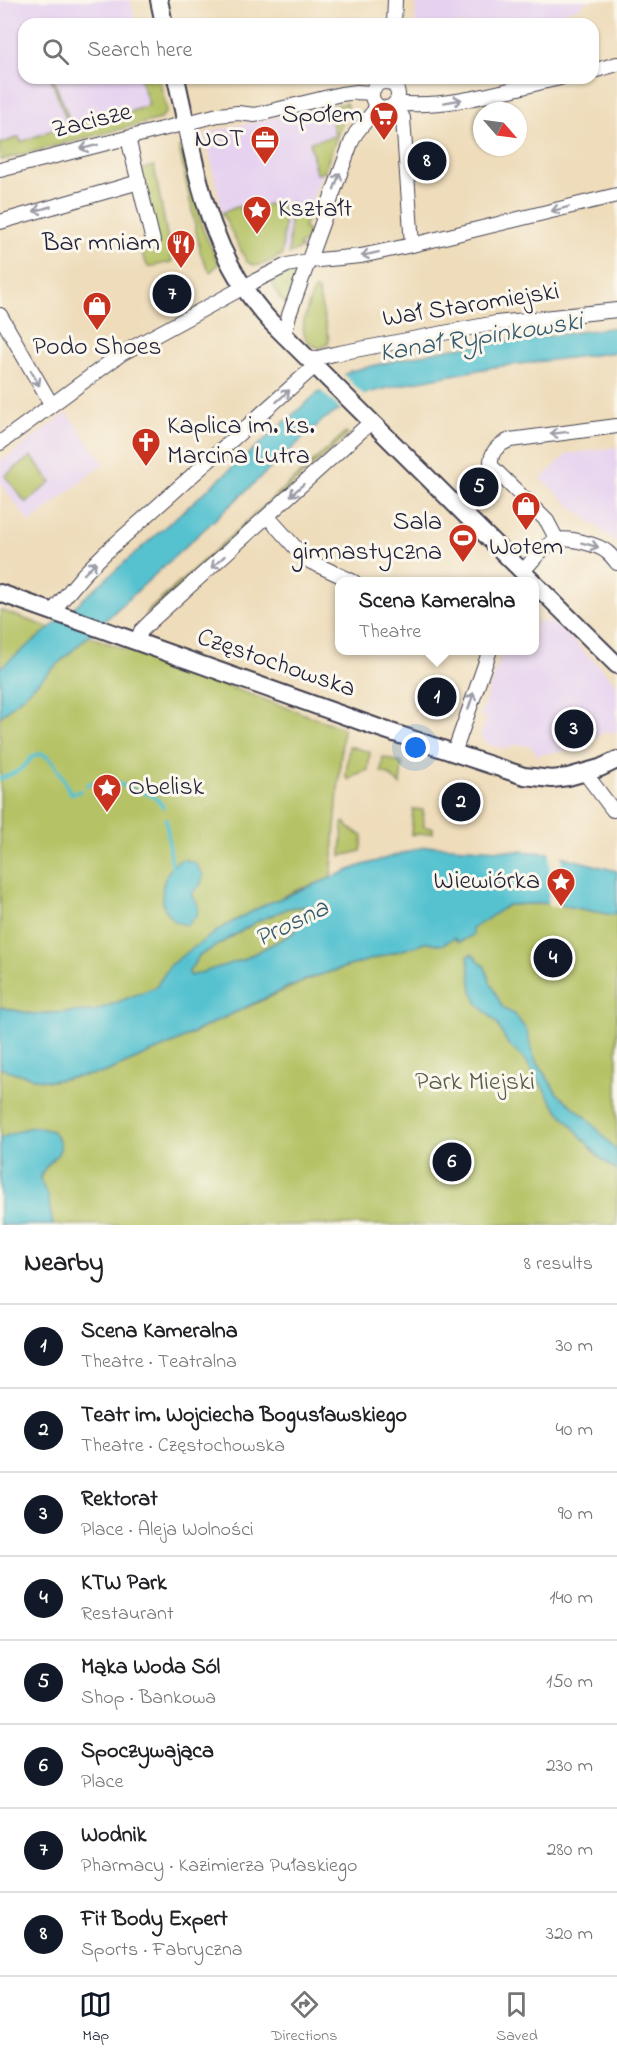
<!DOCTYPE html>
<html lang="en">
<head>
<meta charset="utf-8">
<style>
	:root { --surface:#fff; --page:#f2f2f2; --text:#202124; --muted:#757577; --line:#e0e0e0; --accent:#111827 }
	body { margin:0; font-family:"Indie Flower",sans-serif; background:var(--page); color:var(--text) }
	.compass { position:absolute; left:473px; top:102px; width:54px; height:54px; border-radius:50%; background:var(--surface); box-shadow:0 2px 4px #0004; rotate:118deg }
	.you { position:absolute; left:416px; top:748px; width:21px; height:21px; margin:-15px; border:4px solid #fff; border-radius:50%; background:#1a73e8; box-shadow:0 0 0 9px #1a73e833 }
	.badge { display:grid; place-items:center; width:39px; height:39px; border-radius:50%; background:var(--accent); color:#fff; font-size:20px; font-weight:700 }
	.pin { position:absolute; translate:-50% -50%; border:3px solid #fff; box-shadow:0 2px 6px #0006 }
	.popup { position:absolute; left:335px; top:577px; width:204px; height:78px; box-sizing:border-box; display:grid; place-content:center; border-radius:12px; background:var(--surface); filter:drop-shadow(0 2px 4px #0005); font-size:20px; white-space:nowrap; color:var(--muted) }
	.popup b { font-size:22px; color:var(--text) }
	.popup::after { content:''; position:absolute; left:50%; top:100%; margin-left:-12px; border:12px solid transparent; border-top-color:var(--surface) }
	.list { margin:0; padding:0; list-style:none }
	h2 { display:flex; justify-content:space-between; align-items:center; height:78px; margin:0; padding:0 24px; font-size:26px }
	h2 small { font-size:20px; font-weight:400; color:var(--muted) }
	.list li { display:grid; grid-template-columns:39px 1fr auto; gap:18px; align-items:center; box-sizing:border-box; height:84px; padding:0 24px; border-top:2px solid var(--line) }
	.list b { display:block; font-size:22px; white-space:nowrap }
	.list p { margin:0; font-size:20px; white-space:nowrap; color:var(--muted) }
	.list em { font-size:20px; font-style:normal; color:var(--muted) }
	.icon { flex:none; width:33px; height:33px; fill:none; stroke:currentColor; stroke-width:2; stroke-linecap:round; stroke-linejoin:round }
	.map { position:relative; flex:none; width:617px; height:1225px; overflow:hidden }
	.search { position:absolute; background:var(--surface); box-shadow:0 2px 4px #0004; left:18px; right:18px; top:18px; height:66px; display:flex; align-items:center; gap:15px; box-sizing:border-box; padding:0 21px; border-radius:18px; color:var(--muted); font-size:22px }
	.sheet { height:750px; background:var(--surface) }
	nav { display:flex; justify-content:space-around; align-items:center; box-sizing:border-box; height:84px; border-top:2px solid var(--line); background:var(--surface); font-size:16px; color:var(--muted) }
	nav a { display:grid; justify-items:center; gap:3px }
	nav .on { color:var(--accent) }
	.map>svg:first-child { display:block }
	.built { fill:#e6d2f0 }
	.green { fill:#b5c265; stroke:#6c7250; stroke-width:1.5 }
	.water { fill:#56c2d0; stroke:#3c7286; stroke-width:1.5; fill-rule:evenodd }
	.pier { fill:#eedcba }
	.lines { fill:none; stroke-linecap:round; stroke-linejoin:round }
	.stream { stroke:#56c2d0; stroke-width:4 }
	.minor-casing { stroke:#413e4e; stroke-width:16 }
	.tertiary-casing { stroke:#413e4e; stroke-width:20 }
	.minor { stroke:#fff; stroke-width:14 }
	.tertiary { stroke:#fff; stroke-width:16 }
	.oneway { stroke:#9c9ca7 }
	.labels { text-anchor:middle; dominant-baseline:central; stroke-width:6; stroke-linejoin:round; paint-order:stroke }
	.poi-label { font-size:26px; fill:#22223b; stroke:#fbf7ec; text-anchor:end }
	.street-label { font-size:26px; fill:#22223b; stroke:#fbf7ec }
	.park-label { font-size:26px; fill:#555a4a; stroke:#fbf7ec }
	.water-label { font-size:27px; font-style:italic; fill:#345a6f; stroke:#fbf7ec }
</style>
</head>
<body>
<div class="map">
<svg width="617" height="1225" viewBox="0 0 617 1225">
	<rect width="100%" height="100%" fill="#fbf7ec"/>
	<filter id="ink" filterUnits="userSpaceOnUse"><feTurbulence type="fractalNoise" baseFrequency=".0167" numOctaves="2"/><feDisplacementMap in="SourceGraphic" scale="12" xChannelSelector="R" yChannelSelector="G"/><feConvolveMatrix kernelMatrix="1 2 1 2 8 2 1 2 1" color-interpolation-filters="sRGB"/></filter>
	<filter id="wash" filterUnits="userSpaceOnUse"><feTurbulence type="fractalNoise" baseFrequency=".008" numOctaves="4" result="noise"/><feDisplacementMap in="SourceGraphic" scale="24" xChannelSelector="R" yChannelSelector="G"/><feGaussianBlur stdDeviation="1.35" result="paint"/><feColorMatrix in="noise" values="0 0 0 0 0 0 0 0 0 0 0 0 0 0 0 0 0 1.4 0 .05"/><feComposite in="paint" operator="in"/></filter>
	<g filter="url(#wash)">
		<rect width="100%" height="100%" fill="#eedcba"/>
		<g class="built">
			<polygon points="0,0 131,0 136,24 24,24 24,78 148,78 155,110 0,152"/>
			<polygon points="416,0 592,0 582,3 582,6 559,14 561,24 415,24"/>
			<polygon points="417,78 480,78 445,85"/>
			<polygon points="341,103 345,108 296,245 260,265 248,263 223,215 205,133"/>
			<polygon points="67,413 104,463 30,523 0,483 0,462"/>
			<polygon points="617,447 617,543 572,507 541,479 567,454"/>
			<polygon points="547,621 559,627 617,684 617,732 612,734 609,731 593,738 593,741 589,742 591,747 535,755 535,749 531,749 530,746 513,744 511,748 506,747 505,750 484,742 485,739 480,737 486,720 480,715 502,654 504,651 534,650 535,622"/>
		</g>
		<g class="green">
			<polygon points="51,78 53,78 71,124 77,121 79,125 99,118 100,122 149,105 140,78 159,78 167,111 160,119 0,160 0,144 19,137 21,142 68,124"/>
			<polygon points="345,103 348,106 324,172 316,174 310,142 335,136 329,107"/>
			<polygon points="183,146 203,230 219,264 210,272 201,255 179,147"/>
			<polygon points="154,166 172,262 148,267 142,254 158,246 140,170"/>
			<path d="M 279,202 L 285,211 L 282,255 C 270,261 259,270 247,262 L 222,213 L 239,206 L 241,211 Z"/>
			<polygon points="290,202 309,213 304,227 309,233 305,244 300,243 299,246 302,248 289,254"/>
			<polygon points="291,273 296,276 287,305 279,297 272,282"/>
			<path d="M 314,290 L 318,291 L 329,339 L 328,343 L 321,348 C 291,343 307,308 314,290 Z"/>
			<polygon points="346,432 348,434 343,439 146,616 147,612"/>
			<polygon points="31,456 51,482 26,503 5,476"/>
			<polygon points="0,610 50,628 0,668"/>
			<polygon points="88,636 343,728 331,879 297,890 223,927 171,965 156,987 95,1011 32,1014 0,1007 0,717"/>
			<polygon points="349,746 370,752 368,770 355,775 349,780 346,777"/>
			<polygon points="383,757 402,763 400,785 388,774 381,772"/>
			<polygon points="413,809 423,810 424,827 433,828 433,833 411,835"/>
			<polygon points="345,822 349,828 363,836 361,851 341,856 343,824"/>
			<polygon points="549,903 613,915 617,911 617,1225 0,1225 0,1068 37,1079 50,1081 104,1073 178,1041 217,1021 314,977 428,942 454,938 460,942 472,935 472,929 508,905"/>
			<polygon points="309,906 314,913 290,935 242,960 190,977 189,971 199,956 258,921 289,908"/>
		</g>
		<g class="water">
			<polygon points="617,327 617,352 494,367 414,382 367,393 324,419 0,717 0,668 50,628 314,396 350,371 448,349"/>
			<path d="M 434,846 L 548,853 L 617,871 L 617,911 L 613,915 L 549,903 L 508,905 L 472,929 L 473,935 L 459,942 L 454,938 L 442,945 L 428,942 L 313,977 L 288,987 L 198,1030 L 178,1041 L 103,1073 L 50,1081 L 37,1079 L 0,1068 L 0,1007 L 32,1014 L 95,1011 L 156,987 L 170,965 L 189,951 L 223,927 L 264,905 L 360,866 L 424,847 ZM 309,906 L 314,913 L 290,935 L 242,960 L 190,976 L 189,971 L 199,956 L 258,921 L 289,908 Z"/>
			<path d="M 184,859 L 195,863 L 203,875 L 201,884 L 191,894 L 198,905 L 197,915 L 187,925 C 152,921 157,867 184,859 Z"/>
			<polygon points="472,954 485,967 491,984 503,1008 515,1015 526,1029 535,1059 557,1093 587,1118 617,1151 617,1171 598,1156 554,1105 526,1061 508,1044 496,1022 478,1004 472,991 468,956"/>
			<path d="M 37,1127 L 52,1131 C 75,1155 43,1159 40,1179 L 48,1197 L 53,1225 L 0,1225 L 0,1138 L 27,1128 Z"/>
		</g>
		<g class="pier">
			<polygon points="342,373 366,397 342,411 319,389"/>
			<polygon points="550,850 562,854 560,908 548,906"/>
		</g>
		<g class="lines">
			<g class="stream">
				<path d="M 0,779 C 7,776 16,773 22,768 C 27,765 30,757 36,755 C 52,749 64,782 70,792 L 73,794 L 80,791"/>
				<path d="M 87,785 C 99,779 112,780 124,786"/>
				<path d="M 129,789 C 144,793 154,792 163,807"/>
				<polyline points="166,819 172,866"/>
			</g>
		</g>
	</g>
	<g filter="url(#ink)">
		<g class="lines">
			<g class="minor-casing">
				<g id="minor">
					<polyline points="394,24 395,0"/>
					<polyline points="593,71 617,64"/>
					<circle cx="385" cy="95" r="13"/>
					<path d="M 395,103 C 447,110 509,89 560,78"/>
					<polyline points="395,103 403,118 412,245"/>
					<polyline points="128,138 153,241"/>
					<polyline points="0,170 218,115 238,113 255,115 341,94 357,92 372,93"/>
					<polyline points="0,222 139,182"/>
					<polyline points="0,315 51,404"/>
					<polyline points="284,336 289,315 351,143 356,133 378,106"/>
					<polyline points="309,360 334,354 496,323 617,310"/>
					<polyline points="0,443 121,354 255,281 287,265 308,261 361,256 412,245 617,195"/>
					<polyline points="268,517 302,555 311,562 354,582"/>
					<path d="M 557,540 L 547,521 L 491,466 C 490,452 497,445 510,440 L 617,426"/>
					<path d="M 523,571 C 532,562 545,543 558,540 C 569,537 599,545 607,552 C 611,555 614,559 617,563"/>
					<polyline points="52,612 84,574 104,554 315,366"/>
					<polyline points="137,642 141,631 150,622 371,422"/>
					<polyline points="454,753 490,650"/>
					<polyline points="585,773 613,810 617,809"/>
				</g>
			</g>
			<g class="tertiary-casing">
				<g id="tertiary">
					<polyline points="159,0 164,24"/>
					<path d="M 176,78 C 197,168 205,251 271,322 L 533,582"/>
					<polyline points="534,583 617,665"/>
					<polyline points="0,593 382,729 524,776 552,779 568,777 600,768 617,760"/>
				</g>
			</g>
			<use href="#minor" class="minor"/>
			<use href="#tertiary" class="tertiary"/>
		</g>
		<defs><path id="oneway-shaft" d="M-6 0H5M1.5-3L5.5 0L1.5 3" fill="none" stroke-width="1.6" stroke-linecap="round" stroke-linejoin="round" transform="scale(1.5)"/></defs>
		<g class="oneway">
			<use href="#oneway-shaft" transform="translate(453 101) rotate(-10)"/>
			<use href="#oneway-shaft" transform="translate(89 147) rotate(166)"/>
			<use href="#oneway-shaft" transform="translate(337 181) rotate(-70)"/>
			<use href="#oneway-shaft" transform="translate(42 209) rotate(164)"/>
			<use href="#oneway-shaft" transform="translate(560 209) rotate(166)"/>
			<use href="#oneway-shaft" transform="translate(370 254) rotate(168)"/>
			<use href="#oneway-shaft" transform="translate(35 378) rotate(61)"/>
			<use href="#oneway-shaft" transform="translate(283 396) rotate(-42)"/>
			<use href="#oneway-shaft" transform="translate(559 433) rotate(173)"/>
			<use href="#oneway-shaft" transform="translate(297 490) rotate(138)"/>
			<use href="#oneway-shaft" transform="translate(590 545) rotate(15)"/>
			<use href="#oneway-shaft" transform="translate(218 562) rotate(138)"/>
			<use href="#oneway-shaft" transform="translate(90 568) rotate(-46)"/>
			<use href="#oneway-shaft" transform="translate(471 701) rotate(-72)"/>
		</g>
	</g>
	<defs>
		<g id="supermarket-pin" transform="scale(1.5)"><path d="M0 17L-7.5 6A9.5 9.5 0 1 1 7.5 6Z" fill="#c8321e" stroke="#fbf7ec"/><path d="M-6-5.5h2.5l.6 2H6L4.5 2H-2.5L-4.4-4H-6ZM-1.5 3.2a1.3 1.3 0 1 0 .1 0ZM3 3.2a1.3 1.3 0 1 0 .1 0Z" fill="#fff"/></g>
		<g id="office-pin" transform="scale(1.5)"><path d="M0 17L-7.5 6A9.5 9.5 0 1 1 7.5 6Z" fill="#c8321e" stroke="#fbf7ec"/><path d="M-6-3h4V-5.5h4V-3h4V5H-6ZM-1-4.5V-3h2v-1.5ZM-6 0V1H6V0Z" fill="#fff"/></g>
		<g id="sight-pin" transform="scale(1.5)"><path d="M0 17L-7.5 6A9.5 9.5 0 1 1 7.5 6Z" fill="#c8321e" stroke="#fbf7ec"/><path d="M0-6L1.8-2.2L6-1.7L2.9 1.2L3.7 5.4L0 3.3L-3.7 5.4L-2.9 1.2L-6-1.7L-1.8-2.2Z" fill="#fff"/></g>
		<g id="restaurant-pin" transform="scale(1.5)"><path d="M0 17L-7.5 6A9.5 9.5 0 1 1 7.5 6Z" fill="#c8321e" stroke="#fbf7ec"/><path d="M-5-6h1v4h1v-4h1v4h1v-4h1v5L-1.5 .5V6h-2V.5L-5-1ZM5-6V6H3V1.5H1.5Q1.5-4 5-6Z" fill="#fff"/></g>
		<g id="shop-pin" transform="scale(1.5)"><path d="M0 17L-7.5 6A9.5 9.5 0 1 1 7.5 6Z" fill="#c8321e" stroke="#fbf7ec"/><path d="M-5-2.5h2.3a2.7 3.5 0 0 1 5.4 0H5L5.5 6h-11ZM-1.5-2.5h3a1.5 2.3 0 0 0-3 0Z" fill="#fff"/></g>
		<g id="church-pin" transform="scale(1.5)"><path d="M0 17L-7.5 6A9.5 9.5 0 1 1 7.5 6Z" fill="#c8321e" stroke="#fbf7ec"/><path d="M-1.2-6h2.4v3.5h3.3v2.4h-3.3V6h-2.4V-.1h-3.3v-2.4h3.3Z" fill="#fff"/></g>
		<g id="stadium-pin" transform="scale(1.5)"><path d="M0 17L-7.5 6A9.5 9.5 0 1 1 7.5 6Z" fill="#c8321e" stroke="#fbf7ec"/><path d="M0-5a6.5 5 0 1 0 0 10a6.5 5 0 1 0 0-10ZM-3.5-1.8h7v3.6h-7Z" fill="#fff"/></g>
	</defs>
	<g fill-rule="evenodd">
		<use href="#supermarket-pin" x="384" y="116"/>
		<use href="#office-pin" x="265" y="140"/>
		<use href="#sight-pin" x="257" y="210"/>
		<use href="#restaurant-pin" x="181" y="244"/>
		<use href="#shop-pin" x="97" y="306"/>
		<use href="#church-pin" x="146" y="442"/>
		<use href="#shop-pin" x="526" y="506"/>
		<use href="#stadium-pin" x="463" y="538"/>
		<use href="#sight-pin" x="107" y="788"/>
		<use href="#sight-pin" x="561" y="882"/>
	</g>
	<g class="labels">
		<g class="poi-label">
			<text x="363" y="116">Społem</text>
			<text x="244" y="140">NOT</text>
			<text x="278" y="210" text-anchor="start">Kształt</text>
			<text x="160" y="244">Bar mniam</text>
			<text x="97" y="348" text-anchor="middle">Podo Shoes</text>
			<text x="167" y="427" text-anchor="start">Kaplica im. ks.<tspan x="167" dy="30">Marcina Lutra</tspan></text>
			<text x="442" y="523">Sala<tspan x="442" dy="30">gimnastyczna</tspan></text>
			<text x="526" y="548" text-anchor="middle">Wotem</text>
			<text x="128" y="788" text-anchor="start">Obelisk</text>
			<text x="540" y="882">Wiewiórka</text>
		</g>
		<g class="street-label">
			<text transform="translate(92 122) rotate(-14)">Zacisze</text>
			<text transform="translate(471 306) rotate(-9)">Wał Staromiejski</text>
			<text transform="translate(276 664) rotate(19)">Częstochowska</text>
		</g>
		<g class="park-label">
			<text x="475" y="1083">Park Miejski</text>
		</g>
		<g class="water-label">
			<text transform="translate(481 338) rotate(-9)">Kanał Rypinkowski</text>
			<text transform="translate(292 924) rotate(-26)">Prosna</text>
		</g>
	</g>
</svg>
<svg class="compass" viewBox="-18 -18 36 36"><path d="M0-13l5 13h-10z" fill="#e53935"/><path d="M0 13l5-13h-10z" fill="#757577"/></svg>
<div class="you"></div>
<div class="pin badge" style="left:437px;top:697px">1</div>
<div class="popup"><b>Scena Kameralna</b>Theatre</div>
<div class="pin badge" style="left:461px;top:802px">2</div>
<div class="pin badge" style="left:574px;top:729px">3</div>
<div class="pin badge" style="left:553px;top:958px">4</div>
<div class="pin badge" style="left:479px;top:487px">5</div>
<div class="pin badge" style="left:452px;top:1162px">6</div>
<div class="pin badge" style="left:172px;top:294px">7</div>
<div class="pin badge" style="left:427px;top:161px">8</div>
<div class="search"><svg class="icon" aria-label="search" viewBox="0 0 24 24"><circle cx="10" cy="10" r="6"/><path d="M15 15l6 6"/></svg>Search here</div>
</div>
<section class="sheet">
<h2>Nearby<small>8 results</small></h2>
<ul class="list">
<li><span class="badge">1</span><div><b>Scena Kameralna</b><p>Theatre · Teatralna</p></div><em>30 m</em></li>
<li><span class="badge">2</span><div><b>Teatr im. Wojciecha Bogusławskiego</b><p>Theatre · Częstochowska</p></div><em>40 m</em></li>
<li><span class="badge">3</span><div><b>Rektorat</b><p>Place · Aleja Wolności</p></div><em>90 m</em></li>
<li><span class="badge">4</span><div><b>KTW Park</b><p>Restaurant</p></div><em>140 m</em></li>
<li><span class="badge">5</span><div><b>Mąka Woda Sól</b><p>Shop · Bankowa</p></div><em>150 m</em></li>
<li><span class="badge">6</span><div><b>Spoczywająca</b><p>Place</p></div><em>230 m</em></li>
<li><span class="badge">7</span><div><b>Wodnik</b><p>Pharmacy · Kazimierza Pułaskiego</p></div><em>280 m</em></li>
<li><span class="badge">8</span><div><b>Fit Body Expert</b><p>Sports · Fabryczna</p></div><em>320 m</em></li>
</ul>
</section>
<nav>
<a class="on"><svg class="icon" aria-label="map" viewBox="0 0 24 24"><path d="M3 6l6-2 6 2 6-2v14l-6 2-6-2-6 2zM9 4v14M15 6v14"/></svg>Map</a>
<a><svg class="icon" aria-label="directions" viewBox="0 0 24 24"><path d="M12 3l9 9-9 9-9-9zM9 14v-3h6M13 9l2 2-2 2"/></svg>Directions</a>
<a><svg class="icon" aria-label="saved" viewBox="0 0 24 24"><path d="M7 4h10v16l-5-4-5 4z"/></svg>Saved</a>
</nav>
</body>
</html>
